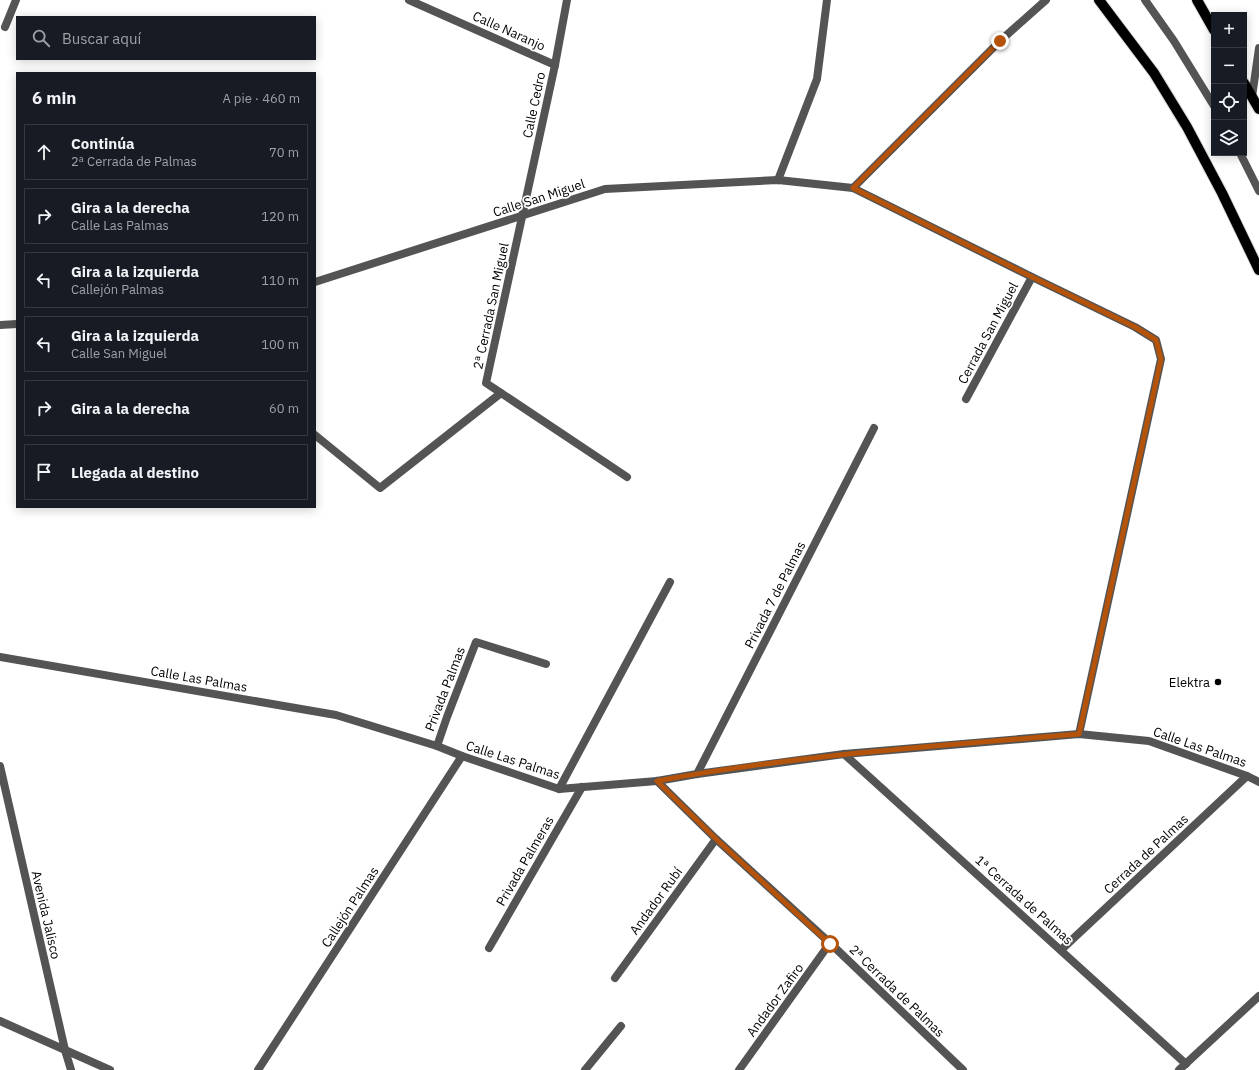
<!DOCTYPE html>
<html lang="es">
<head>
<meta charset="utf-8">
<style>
	:root { --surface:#171b24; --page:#20242c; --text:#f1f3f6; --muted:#9ea1a6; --line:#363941 }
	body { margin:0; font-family:"IBM Plex Sans",sans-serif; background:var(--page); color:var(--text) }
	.controls { position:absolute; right:12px; top:12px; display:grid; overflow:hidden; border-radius:0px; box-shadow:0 2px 10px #0003 }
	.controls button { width:36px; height:36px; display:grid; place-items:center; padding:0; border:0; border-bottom:1px solid var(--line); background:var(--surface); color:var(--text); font:20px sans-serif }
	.stop { position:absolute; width:12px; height:12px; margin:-9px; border:3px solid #b45309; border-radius:50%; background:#fff }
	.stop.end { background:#b45309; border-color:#fff; box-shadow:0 1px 4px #0008 }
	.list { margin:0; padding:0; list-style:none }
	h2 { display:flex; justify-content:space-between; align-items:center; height:52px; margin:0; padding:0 16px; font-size:17px }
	h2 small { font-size:13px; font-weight:400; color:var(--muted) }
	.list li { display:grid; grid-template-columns:26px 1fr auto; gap:12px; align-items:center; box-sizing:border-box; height:56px; margin:0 8px 8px; padding:0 8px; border:1px solid var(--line); border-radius:0px }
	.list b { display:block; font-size:15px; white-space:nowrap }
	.list p { margin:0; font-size:13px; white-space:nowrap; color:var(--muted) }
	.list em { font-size:13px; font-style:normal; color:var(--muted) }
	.icon { flex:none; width:22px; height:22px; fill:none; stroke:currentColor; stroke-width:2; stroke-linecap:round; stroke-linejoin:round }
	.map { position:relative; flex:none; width:1259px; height:1070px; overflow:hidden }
	.search { position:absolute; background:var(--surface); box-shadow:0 2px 10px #0003; left:16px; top:16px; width:300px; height:44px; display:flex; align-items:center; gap:10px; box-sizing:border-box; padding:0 14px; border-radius:0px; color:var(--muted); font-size:15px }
	.panel { position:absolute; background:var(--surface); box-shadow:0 2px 10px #0003; left:16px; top:72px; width:300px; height:436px; border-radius:0px }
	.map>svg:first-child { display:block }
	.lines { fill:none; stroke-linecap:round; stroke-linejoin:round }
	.primary-casing { stroke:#dbdbdb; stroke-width:12 }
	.service { stroke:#545454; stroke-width:8 }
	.minor { stroke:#545454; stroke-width:8 }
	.primary { stroke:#000; stroke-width:10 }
	.route { stroke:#b45309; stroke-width:5 }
	.poi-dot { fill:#000; stroke:#fff; stroke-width:1.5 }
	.labels { text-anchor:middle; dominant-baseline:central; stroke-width:3.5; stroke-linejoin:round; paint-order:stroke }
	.street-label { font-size:13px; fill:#000; stroke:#fff }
	.poi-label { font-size:13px; fill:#000; stroke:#fff; text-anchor:end }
</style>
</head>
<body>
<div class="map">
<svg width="1259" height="1070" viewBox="0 0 1259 1070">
	<rect width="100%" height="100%" fill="#fff"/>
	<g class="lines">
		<g class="primary-casing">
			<g id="primary">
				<polyline points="1099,0 1154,73 1187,127 1222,193 1259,270"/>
				<polyline points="1197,0 1214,30"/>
				<polyline points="1244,83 1259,109"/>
			</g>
		</g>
		<g class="service">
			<polyline points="1145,0 1174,41 1214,106"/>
			<polyline points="1252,97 1259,48"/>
			<polyline points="1240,153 1259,191"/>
		</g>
		<g class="minor">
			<polyline points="409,0 555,65"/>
			<polyline points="567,0 555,65 486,383 627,477"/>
			<polyline points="5,27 16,0"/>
			<polyline points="778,180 817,79 827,0"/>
			<polyline points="853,188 1000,41 1046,0"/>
			<polyline points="315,282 605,189 778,180 853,188 1032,277 1135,327 1156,340 1161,359 1079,734"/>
			<polyline points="0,325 17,324"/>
			<polyline points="966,399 1032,277"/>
			<polyline points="315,435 380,488 501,393"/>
			<polyline points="0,657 336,715 437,746 462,756 559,789 657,781 697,774 844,754 1079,734 1149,741 1247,776 1259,782"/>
			<polyline points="437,746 447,717 476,642 546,664"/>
			<polyline points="844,754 1186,1064"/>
			<polyline points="0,766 65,1050 71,1070"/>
			<polyline points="697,774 874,428"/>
			<polyline points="657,781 716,839 830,943 963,1070"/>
			<polyline points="559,789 670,582"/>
			<polyline points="489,948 582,787"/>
			<polyline points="1061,950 1247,776"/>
			<polyline points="615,978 716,839"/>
			<polyline points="0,1021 110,1070"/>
			<polyline points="258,1070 462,756"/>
			<polyline points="585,1070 621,1026"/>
			<polyline points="739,1070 830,943"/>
			<polyline points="1179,1070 1259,996"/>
		</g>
		<use href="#primary" class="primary"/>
	</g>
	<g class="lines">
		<path class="route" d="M 830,944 L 716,839 L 657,781 C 796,755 938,746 1079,734 L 1161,359 L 1156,340 L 1135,327 L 1032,277 L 853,188 L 1000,41"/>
	</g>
	<circle class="poi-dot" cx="1218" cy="682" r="4"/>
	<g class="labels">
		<g class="street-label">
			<text transform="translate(509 31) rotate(24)">Calle Naranjo</text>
			<text transform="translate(534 105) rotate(-78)">Calle Cedro</text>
			<text transform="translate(539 198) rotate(-18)">Calle San Miguel</text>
			<text transform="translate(491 306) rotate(-78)">2ª Cerrada San Miguel</text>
			<text transform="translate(988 333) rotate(-62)">Cerrada San Miguel</text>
			<text transform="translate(775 595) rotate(-63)">Privada 7 de Palmas</text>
			<text transform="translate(199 679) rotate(10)">Calle Las Palmas</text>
			<text transform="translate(445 689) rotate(-69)">Privada Palmas</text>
			<text transform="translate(1200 747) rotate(19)">Calle Las Palmas</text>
			<text transform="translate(513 760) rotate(18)">Calle Las Palmas</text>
			<text transform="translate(1146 854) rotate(-43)">Cerrada de Palmas</text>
			<text transform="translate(525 861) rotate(-60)">Privada Palmeras</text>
			<text transform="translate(1024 900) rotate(42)">1ª Cerrada de Palmas</text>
			<text transform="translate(656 901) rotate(-54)">Andador Rubí</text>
			<text transform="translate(350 907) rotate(-57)">Callejón Palmas</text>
			<text transform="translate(46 915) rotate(77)">Avenida Jalisco</text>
			<text transform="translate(897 991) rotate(44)">2ª Cerrada de Palmas</text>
			<text transform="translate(775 1000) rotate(-54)">Andador Zafiro</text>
		</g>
		<g class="poi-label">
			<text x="1210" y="682">Elektra</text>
		</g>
	</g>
</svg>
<div class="controls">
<button>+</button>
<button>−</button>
<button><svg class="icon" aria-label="locate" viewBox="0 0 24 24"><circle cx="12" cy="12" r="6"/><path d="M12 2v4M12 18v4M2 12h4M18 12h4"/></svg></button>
<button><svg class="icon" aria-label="layers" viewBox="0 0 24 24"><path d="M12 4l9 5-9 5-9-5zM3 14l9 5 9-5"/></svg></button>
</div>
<div class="stop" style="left:830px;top:944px"></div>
<div class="stop end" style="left:1000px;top:41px"></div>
<div class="search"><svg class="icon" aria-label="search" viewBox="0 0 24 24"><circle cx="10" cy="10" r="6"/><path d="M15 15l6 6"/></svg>Buscar aquí</div>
<section class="panel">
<h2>6 min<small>A pie · 460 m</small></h2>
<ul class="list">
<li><svg class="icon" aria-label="ahead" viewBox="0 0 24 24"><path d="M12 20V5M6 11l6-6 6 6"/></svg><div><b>Continúa</b><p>2ª Cerrada de Palmas</p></div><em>70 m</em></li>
<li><svg class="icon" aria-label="right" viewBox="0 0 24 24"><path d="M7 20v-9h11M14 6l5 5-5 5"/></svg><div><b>Gira a la derecha</b><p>Calle Las Palmas</p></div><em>120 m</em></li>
<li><svg class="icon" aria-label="left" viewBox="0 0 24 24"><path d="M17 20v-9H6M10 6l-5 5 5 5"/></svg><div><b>Gira a la izquierda</b><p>Callejón Palmas</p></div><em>110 m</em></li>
<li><svg class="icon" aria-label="left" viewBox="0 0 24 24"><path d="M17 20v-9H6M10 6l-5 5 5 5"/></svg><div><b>Gira a la izquierda</b><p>Calle San Miguel</p></div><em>100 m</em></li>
<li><svg class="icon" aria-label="right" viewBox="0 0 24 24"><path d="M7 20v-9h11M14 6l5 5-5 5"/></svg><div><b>Gira a la derecha</b></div><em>60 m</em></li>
<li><svg class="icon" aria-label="arrive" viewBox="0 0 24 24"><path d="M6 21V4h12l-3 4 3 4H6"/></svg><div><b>Llegada al destino</b></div></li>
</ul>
</section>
</div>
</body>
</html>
